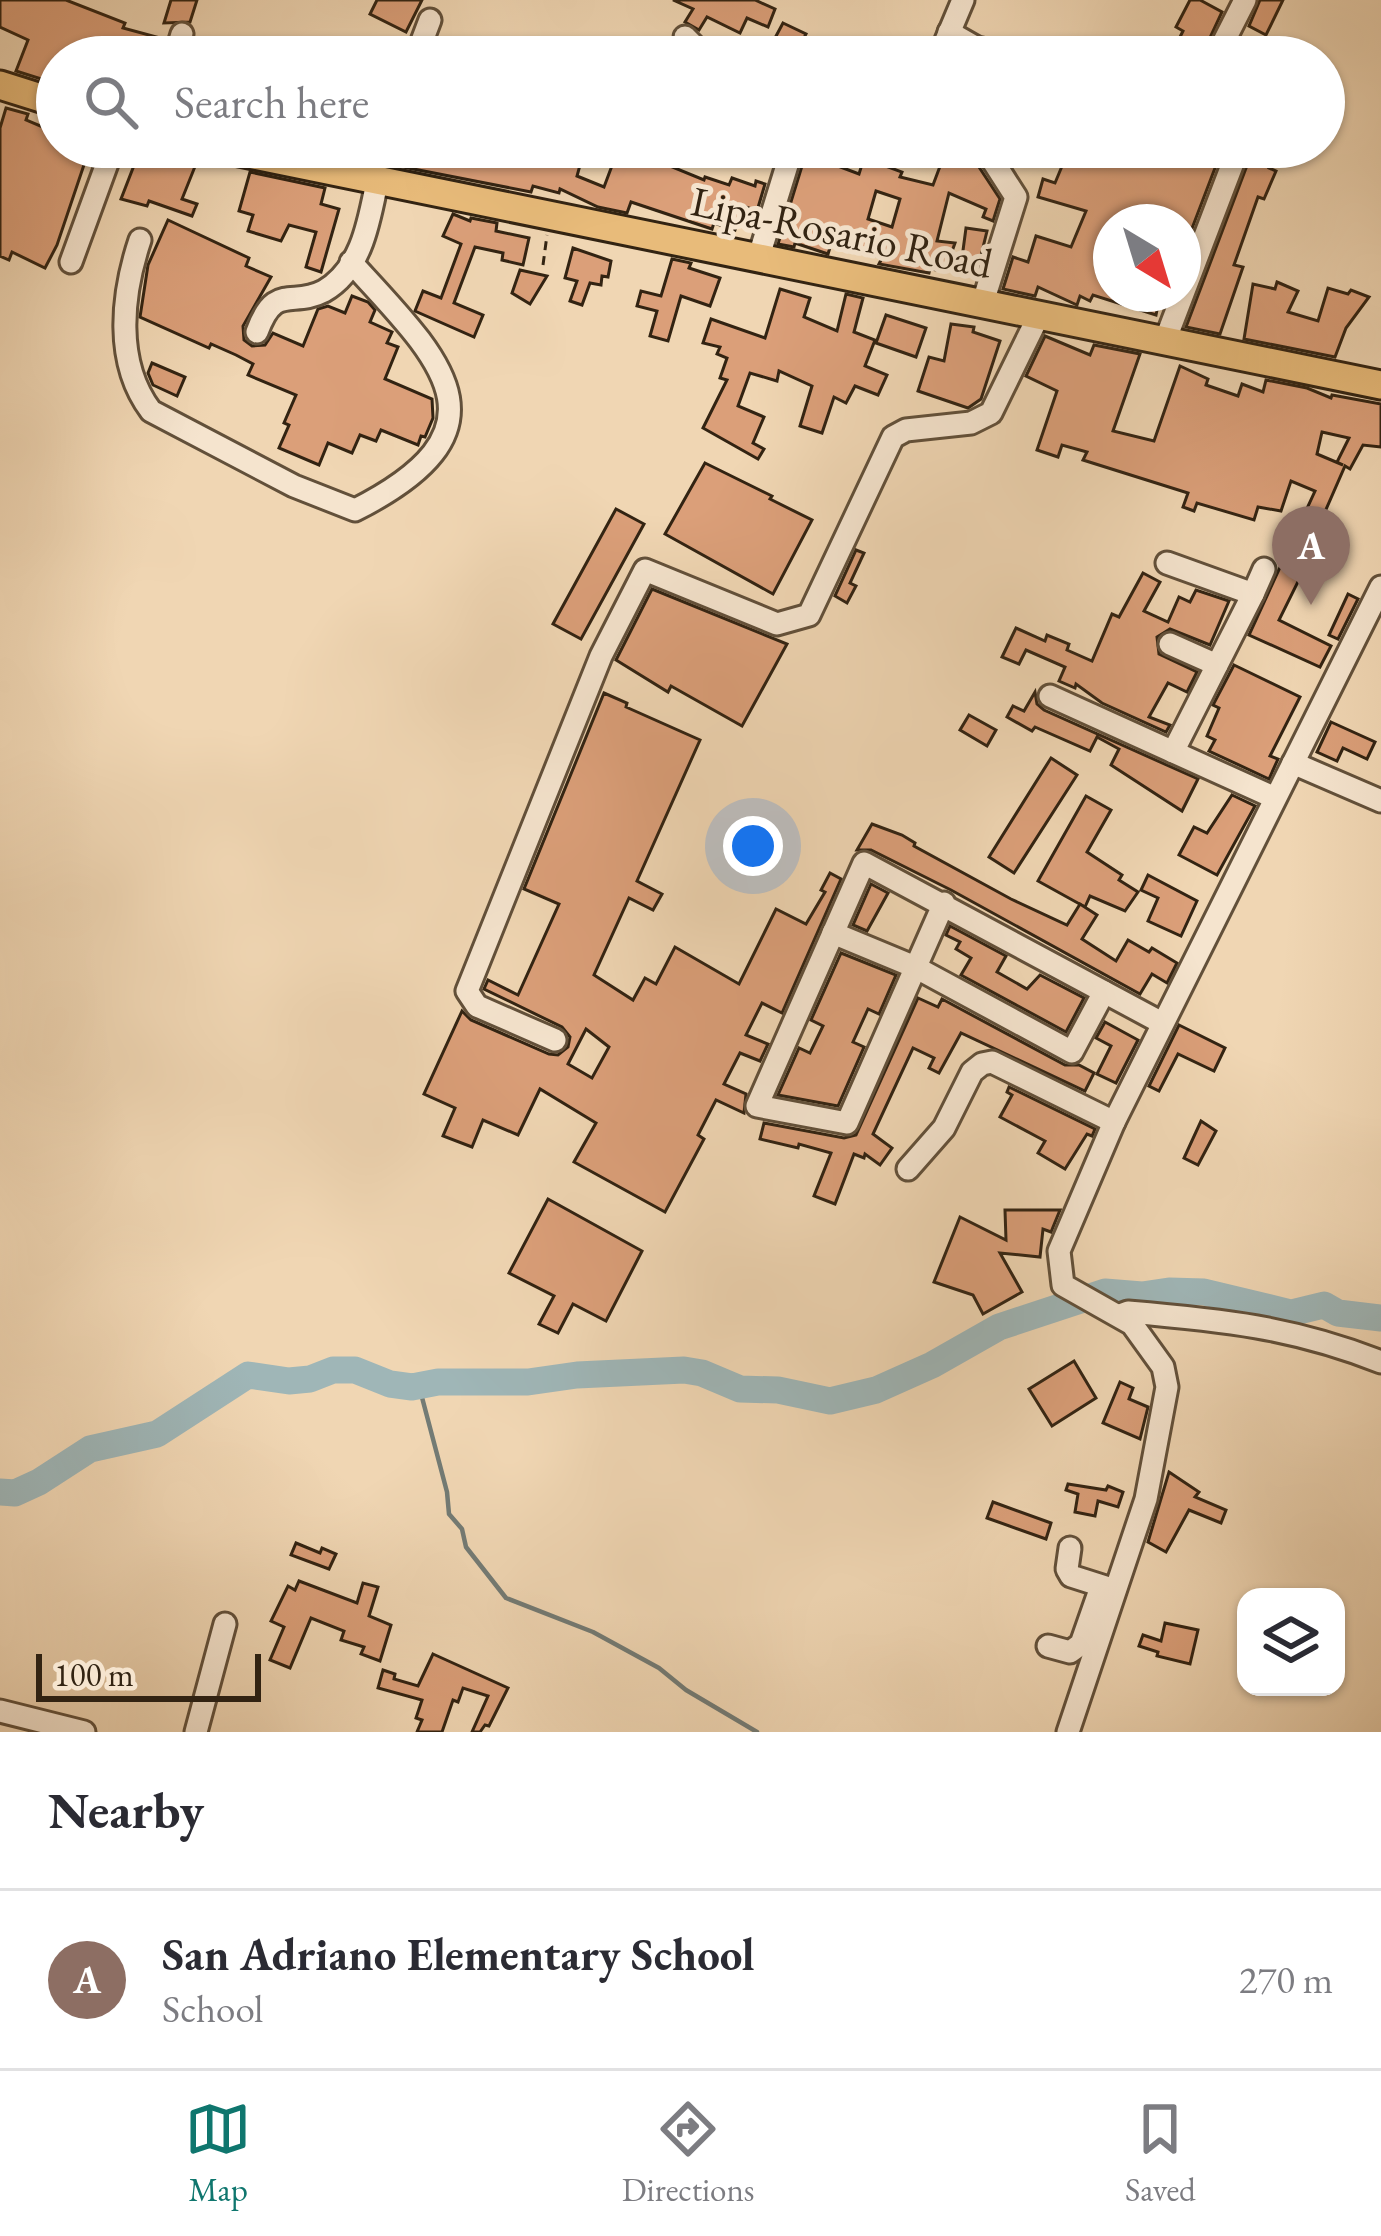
<!DOCTYPE html>
<html lang="en">
<head>
<meta charset="utf-8">
<style>
	:root { --surface:#fff; --page:#f2f2f3; --text:#2b2b33; --muted:#7c7c81; --line:#e1e1e2; --accent:#0f766e }
	body { margin:0; font-family:"EB Garamond",serif; background:var(--page); color:var(--text) }
	.controls { position:absolute; right:36px; bottom:36px; display:grid; overflow:hidden; border-radius:24px; box-shadow:0 3px 9px #0004 }
	.controls button { width:108px; height:108px; display:grid; place-items:center; padding:0; border:0; border-bottom:3px solid var(--line); background:var(--surface); color:var(--text); font:60px sans-serif }
	.compass { position:absolute; left:1093px; top:204px; width:108px; height:108px; border-radius:50%; background:var(--surface); box-shadow:0 3px 9px #0004; rotate:142deg }
	.scale { position:absolute; left:36px; bottom:30px; width:225px; box-sizing:border-box; padding-left:12px; border:6px solid #322312; border-top:0; font-size:33px; line-height:42px; white-space:nowrap; color:#322312; -webkit-text-stroke:9px #f5e4ce; paint-order:stroke }
	.you { position:absolute; left:753px; top:846px; width:42px; height:42px; margin:-30px; border:9px solid #fff; border-radius:50%; background:#1a73e8; box-shadow:0 0 0 18px #1a73e833 }
	.badge { display:grid; place-items:center; width:78px; height:78px; border-radius:50%; background:var(--accent); color:#fff; font-size:39px; font-weight:700 }
	.pin { position:absolute; translate:-50% -99px; filter:drop-shadow(0 3px 6px #0008) }
	.pin::after { content:''; position:absolute; top:63px; width:42px; height:36px; background:inherit; clip-path:polygon(0 0,100% 0,50% 100%) }
	.list { margin:0; padding:0; list-style:none }
	h2 { display:flex; justify-content:space-between; align-items:center; height:156px; margin:0; padding:0 48px; font-size:51px }
	h2 small { font-size:39px; font-weight:400; color:var(--muted) }
	.list li { display:grid; grid-template-columns:78px 1fr auto; gap:36px; align-items:center; box-sizing:border-box; height:180px; padding:0 48px; border-top:3px solid var(--line) }
	.list b { display:block; font-size:45px; white-space:nowrap }
	.list p { margin:0; font-size:39px; white-space:nowrap; color:var(--muted) }
	.list em { font-size:39px; font-style:normal; color:var(--muted) }
	.icon { flex:none; width:66px; height:66px; fill:none; stroke:currentColor; stroke-width:2; stroke-linecap:round; stroke-linejoin:round }
	.map { position:relative; flex:none; width:1381px; height:1732px; overflow:hidden }
	.search { position:absolute; background:var(--surface); box-shadow:0 3px 9px #0004; left:36px; right:36px; top:36px; height:132px; display:flex; align-items:center; gap:30px; box-sizing:border-box; padding:0 42px; border-radius:66px; color:var(--muted); font-size:45px }
	.sheet { height:336px; background:var(--surface) }
	nav { display:flex; justify-content:space-around; align-items:center; box-sizing:border-box; height:168px; border-top:3px solid var(--line); background:var(--surface); font-size:33px; color:var(--muted) }
	nav a { display:grid; justify-items:center; gap:6px }
	nav .on { color:var(--accent) }
	.map>svg:first-child { display:block }
	.lines { fill:none; stroke-linecap:round; stroke-linejoin:round }
	.stream { stroke:#737b75; stroke-width:4.5 }
	.river { stroke:#9fb6b7; stroke-width:27 }
	.building { fill:#db9f79; stroke:#322312; stroke-width:3; fill-rule:evenodd }
	.minor-casing { stroke:#62503a; stroke-width:27 }
	.major-casing { stroke:#322312; stroke-width:33 }
	.path { stroke:#322312; stroke-width:3; stroke-dasharray:9 6; stroke-linecap:butt }
	.minor { stroke:#f5e4ce; stroke-width:21 }
	.major { stroke:#e8bb7a; stroke-width:27 }
	.labels { text-anchor:middle; dominant-baseline:central; stroke-width:10; stroke-linejoin:round; paint-order:stroke }
	.street-label { font-size:42px; fill:#322312; stroke:#f5e4ce }
</style>
</head>
<body>
<div class="map">
<svg width="1381" height="1732" viewBox="0 0 1381 1732">
	<rect width="100%" height="100%" fill="#f0d6b3"/>
	<filter id="stains"><feTurbulence type="fractalNoise" baseFrequency=".00167" numOctaves="4"/><feColorMatrix values="0 0 0 0 .2 0 0 0 0 .09 0 0 0 0 .02 0 0 0 .5 -.17"/></filter>
	<radialGradient id="worn" r=".72"><stop offset=".6" stop-color="#630" stop-opacity="0"/><stop offset="1" stop-color="#630" stop-opacity=".3"/></radialGradient>
	<g class="lines">
		<polyline class="stream" points="419,1386 447,1492 449,1514 462,1529 466,1547 506,1598 593,1632 659,1668 686,1690 757,1732"/>
		<polyline class="river" points="0,1492 15,1493 39,1482 90,1449 157,1434 248,1375 289,1381 310,1379 333,1370 355,1370 390,1384 412,1387 438,1382 528,1382 577,1375 684,1370 702,1373 740,1389 778,1390 830,1401 876,1390 932,1365 999,1327 1105,1292 1142,1295 1169,1291 1204,1292 1291,1313 1324,1305 1338,1313 1381,1318"/>
	</g>
	<g class="building">
		<polygon points="0,0 66,0 125,23 123,28 164,39 159,57 57,57 57,84 16,71 28,40 0,27"/>
		<polygon points="171,0 197,0 190,22 164,23"/>
		<polygon points="377,0 422,0 406,32 370,14"/>
		<polygon points="673,0 755,0 775,9 768,27 747,18 740,33 707,17 699,30 685,22 693,9"/>
		<polygon points="1190,0 1200,0 1222,12 1201,57 1170,57 1183,31 1176,27"/>
		<polygon points="1260,0 1283,0 1266,35 1249,26"/>
		<polygon points="783,23 806,34 801,44 828,57 774,57 767,53"/>
		<polygon points="6,108 28,114 26,120 57,133 57,147 90,147 57,245 45,268 12,252 9,260 0,256 0,128"/>
		<polygon points="394,147 585,147 577,176 604,187 619,147 640,147 638,153 704,180 705,177 729,185 732,178 755,186 756,181 765,184 757,211 743,206 735,230 714,223 712,229 631,202 627,213 598,207 560,189 559,193 533,186 531,192 388,164"/>
		<polygon points="1070,147 1223,147 1183,252 1183,222 1111,222 1111,294 1160,294 1156,315 1093,295 1090,301 1080,296 1077,305 1038,287 1035,296 1003,289 1013,257 1028,262 1036,236 1071,247 1086,211 1038,197 1043,179 1055,183"/>
		<polygon points="1254,147 1279,147 1269,168 1276,171 1264,199 1258,197 1234,265 1243,267 1220,334 1186,327"/>
		<polygon points="140,150 168,161 170,155 196,164 182,199 197,204 192,216 149,201 147,206 121,199"/>
		<path d="M 798,151 L 859,174 L 864,158 L 902,172 L 900,177 L 933,185 L 945,153 L 975,161 L 1000,199 L 993,221 L 983,217 L 986,209 L 949,193 L 937,241 L 955,243 L 945,271 L 930,269 L 929,273 L 879,264 L 882,258 L 832,241 L 828,254 L 795,243 L 794,247 L 778,244 L 802,166 ZM 876,191 L 900,199 L 892,227 L 868,219 Z"/>
		<polygon points="250,172 325,188 321,204 339,209 321,272 306,267 316,232 289,225 281,241 248,231 253,215 239,211"/>
		<polygon points="453,214 470,221 471,218 497,223 496,231 529,238 523,265 502,260 503,253 475,247 454,303 483,315 474,337 415,311 423,291 441,298 461,244 443,236"/>
		<polygon points="168,220 249,258 246,266 271,277 243,326 244,340 252,346 265,345 273,333 303,346 318,309 328,306 345,313 352,296 368,302 375,310 370,322 392,332 387,343 398,347 385,379 432,399 433,418 425,437 421,436 418,445 381,430 376,441 360,435 352,453 328,443 319,465 279,448 289,425 284,423 296,395 248,375 253,364 236,355 211,344 209,348 140,317 148,265"/>
		<polygon points="966,228 987,231 976,276 960,273"/>
		<polygon points="573,248 611,261 608,277 602,276 601,285 590,283 582,305 570,301 577,281 565,278"/>
		<polygon points="672,259 691,263 689,268 720,278 710,306 681,296 668,341 650,336 657,311 637,306 641,291 661,296"/>
		<polygon points="520,270 547,276 530,304 512,293"/>
		<polygon points="1277,282 1298,291 1288,312 1318,321 1328,288 1348,294 1351,290 1369,297 1346,328 1335,357 1244,339 1253,284 1275,289"/>
		<polygon points="780,289 810,298 804,317 837,331 846,294 863,298 854,332 875,340 865,366 887,375 878,395 855,386 846,403 834,397 822,433 800,426 812,386 779,371 777,381 750,373 738,406 764,417 753,443 764,449 758,459 703,428 727,380 720,378 727,358 717,354 720,347 703,343 711,319 765,338"/>
		<polygon points="886,315 926,328 916,357 876,343"/>
		<polygon points="951,324 974,327 973,332 1000,341 981,399 968,408 918,391 929,357 944,361"/>
		<path d="M 1045,336 L 1090,355 L 1094,345 L 1140,354 L 1113,431 L 1154,441 L 1180,366 L 1208,379 L 1206,385 L 1238,396 L 1242,384 L 1263,392 L 1266,380 L 1307,388 L 1331,398 L 1332,395 L 1381,404 L 1381,447 L 1363,445 L 1350,469 L 1345,466 L 1324,514 L 1330,517 L 1279,620 L 1331,646 L 1320,667 L 1249,635 L 1315,491 L 1291,481 L 1281,511 L 1258,507 L 1254,520 L 1197,503 L 1194,511 L 1183,507 L 1188,493 L 1083,460 L 1087,452 L 1062,445 L 1058,457 L 1037,450 L 1057,391 L 1026,376 ZM 1322,432 L 1349,438 L 1337,462 L 1343,465 L 1317,454 Z"/>
		<polygon points="152,363 185,377 177,396 153,385 148,373"/>
		<polygon points="705,463 772,496 770,499 812,520 773,594 665,534"/>
		<polygon points="616,509 644,524 581,639 553,624"/>
		<polygon points="856,550 864,553 850,583 856,586 847,603 835,596"/>
		<polygon points="1143,573 1160,582 1144,611 1168,622 1179,597 1190,602 1196,590 1229,601 1210,645 1170,629 1157,637 1159,654 1197,672 1187,692 1168,683 1149,717 1170,725 1166,732 1102,703 1076,684 1075,688 1059,681 1065,667 1026,650 1019,664 1002,657 1016,628 1045,641 1047,635 1069,644 1067,650 1092,661 1112,614 1119,617"/>
		<polygon points="652,589 787,644 742,726 671,686 668,692 616,660"/>
		<polygon points="1348,594 1358,599 1338,639 1329,635"/>
		<polygon points="1234,665 1300,697 1270,756 1278,759 1269,779 1209,751 1215,740 1207,736 1219,708 1213,705"/>
		<polygon points="1035,692 1037,704 1044,710 1198,779 1182,811 1111,765 1119,749 1097,737 1090,751 1035,727 1032,731 1007,717 1013,706 1024,711"/>
		<path d="M 604,693 L 627,703 L 626,707 L 700,740 L 637,881 L 662,894 L 653,910 L 629,898 L 594,975 L 633,1000 L 645,978 L 656,984 L 675,947 L 739,984 L 776,909 L 806,924 L 825,892 L 821,890 L 830,873 L 841,879 L 782,1013 L 762,1003 L 746,1035 L 768,1044 L 760,1061 L 740,1053 L 724,1084 L 746,1094 L 744,1113 L 716,1100 L 698,1135 L 704,1139 L 665,1212 L 574,1162 L 596,1123 L 540,1089 L 518,1135 L 483,1120 L 472,1147 L 443,1136 L 455,1108 L 424,1094 L 462,1011 L 471,1020 L 549,1054 L 558,1055 L 568,1047 L 570,1037 L 562,1027 L 484,989 L 488,980 L 518,995 L 559,904 L 524,889 ZM 586,1029 L 609,1047 L 592,1078 L 568,1064 Z"/>
		<polygon points="969,715 996,730 987,746 960,730"/>
		<polygon points="1331,722 1375,742 1367,759 1343,748 1337,761 1317,752"/>
		<polygon points="1051,758 1077,775 1014,873 989,857"/>
		<polygon points="1232,795 1255,806 1217,875 1179,855 1194,827 1207,833"/>
		<polygon points="1086,796 1111,810 1087,852 1122,875 1119,880 1138,892 1125,911 1090,896 1085,907 1038,881"/>
		<polygon points="872,824 902,835 915,843 914,846 1011,899 1067,925 1080,904 1097,915 1082,939 1116,961 1128,940 1149,952 1152,948 1177,963 1167,983 1152,974 1140,994 951,890 871,850 857,850"/>
		<polygon points="1148,875 1197,901 1181,936 1148,921 1158,898 1141,890"/>
		<polygon points="871,884 888,893 867,931 853,925"/>
		<polygon points="950,926 1006,956 997,972 1027,989 1040,975 1084,998 1066,1032 961,975 971,958 956,949 960,942 946,935"/>
		<polygon points="841,953 896,975 879,1014 868,1009 853,1042 864,1047 838,1106 778,1095 799,1048 810,1053 823,1026 811,1020"/>
		<polygon points="918,998 938,1007 942,999 1065,1065 1079,1065 1094,1073 1085,1091 961,1033 939,1073 929,1068 934,1058 913,1048 873,1134 892,1148 880,1165 865,1154 864,1158 854,1154 835,1204 814,1196 831,1153 799,1144 798,1148 760,1139 764,1123 844,1138 856,1135"/>
		<polygon points="1105,1022 1138,1040 1116,1083 1097,1074 1111,1046 1096,1038"/>
		<polygon points="1179,1025 1225,1048 1214,1071 1178,1054 1159,1091 1149,1086"/>
		<polygon points="1009,1087 1095,1129 1092,1136 1087,1134 1065,1169 1038,1153 1045,1141 1000,1117 1012,1095 1007,1092"/>
		<polygon points="1201,1121 1216,1131 1198,1165 1184,1158"/>
		<polygon points="548,1199 642,1251 606,1321 573,1304 558,1333 539,1324 554,1296 509,1273"/>
		<polygon points="1005,1210 1060,1210 1051,1232 1043,1229 1040,1257 1000,1253 1022,1292 983,1314 973,1295 934,1282 960,1217 1006,1240"/>
		<polygon points="1074,1361 1096,1398 1052,1426 1029,1389"/>
		<polygon points="1120,1382 1133,1388 1129,1399 1148,1407 1140,1439 1103,1423"/>
		<polygon points="1169,1472 1199,1492 1195,1497 1226,1510 1221,1523 1189,1510 1166,1552 1148,1542"/>
		<polygon points="1068,1484 1106,1490 1108,1486 1123,1492 1118,1507 1098,1501 1095,1516 1075,1512 1078,1494 1066,1490"/>
		<polygon points="993,1502 1051,1523 1046,1539 987,1518"/>
		<polygon points="296,1543 320,1553 322,1548 336,1554 329,1569 291,1555"/>
		<polygon points="299,1581 357,1603 363,1583 378,1587 369,1616 391,1625 380,1661 361,1654 364,1647 341,1640 344,1631 311,1618 290,1668 270,1660 284,1627 271,1621 288,1586 295,1590"/>
		<polygon points="1165,1623 1198,1630 1190,1664 1157,1656 1158,1652 1139,1646 1143,1635 1161,1641"/>
		<polygon points="433,1654 508,1688 489,1726 485,1725 480,1732 472,1732 488,1696 463,1688 458,1702 453,1700 442,1732 417,1732 422,1720 416,1718 422,1700 378,1688 383,1670 395,1674 394,1679 418,1686"/>
	</g>
	<g class="lines">
		<g class="minor-casing">
			<g id="minor">
				<polyline points="949,32 977,48 1018,57"/>
				<polyline points="685,37 705,57"/>
				<polyline points="175,57 182,34"/>
				<polyline points="416,57 430,20"/>
				<polyline points="939,57 963,0"/>
				<polyline points="1216,57 1245,0"/>
				<polyline points="365,179 379,147"/>
				<path d="M 140,240 C 122,294 114,362 151,411 L 294,486 L 355,510 C 517,428 440,359 351,262"/>
				<polyline points="759,256 788,162 772,147"/>
				<polyline points="71,262 113,147"/>
				<polyline points="983,302 1016,197 984,147"/>
				<path d="M 257,332 C 275,282 292,308 324,291 C 362,269 369,221 377,182"/>
				<polyline points="1165,341 1239,147"/>
				<polyline points="1167,563 1253,594 1173,752"/>
				<polyline points="1253,594 1264,569"/>
				<polyline points="1170,644 1217,665"/>
				<polyline points="1050,696 1275,798"/>
				<polyline points="1293,763 1381,801"/>
				<polyline points="944,903 847,1123 757,1106 864,863 1162,1023"/>
				<polyline points="833,933 915,967 1072,1052 1104,992"/>
				<polyline points="555,1040 477,1006 467,991 601,656 645,570 777,624 809,615 893,437 906,430 971,423 991,413 1038,317"/>
				<polyline points="908,1169 944,1128 972,1072 982,1064 992,1062 1114,1122"/>
				<path d="M 1120,1315 L 1128,1312 C 1221,1320 1293,1327 1381,1362"/>
				<polyline points="1070,1548 1067,1569 1071,1576 1115,1590"/>
				<polyline points="1048,1646 1070,1652 1081,1644 1101,1587"/>
				<polyline points="0,1711 84,1732"/>
				<polyline points="196,1732 225,1624"/>
				<polyline points="1068,1732 1146,1499 1167,1387 1163,1367 1132,1324 1063,1285 1059,1251 1114,1122 1381,587"/>
			</g>
		</g>
		<g class="major-casing">
			<g id="major">
				<polyline points="0,85 57,103"/>
				<polyline points="215,147 1381,385"/>
			</g>
		</g>
		<polyline class="path" points="543,265 547,235"/>
		<use href="#minor" class="minor"/>
		<use href="#major" class="major"/>
	</g>
	<g class="labels">
		<g class="street-label">
			<text transform="translate(842 232) rotate(12)">Lipa-Rosario Road</text>
		</g>
	</g>
	<rect width="100%" height="100%" filter="url(#stains)"/>
	<rect width="100%" height="100%" fill="url(#worn)"/>
</svg>
<div class="controls">
<button><svg class="icon" aria-label="layers" viewBox="0 0 24 24"><path d="M12 4l9 5-9 5-9-5zM3 14l9 5 9-5"/></svg></button>
</div>
<svg class="compass" viewBox="-18 -18 36 36"><path d="M0-13l5 13h-10z" fill="#e53935"/><path d="M0 13l5-13h-10z" fill="#7c7c81"/></svg>
<div class="scale">100 m</div>
<div class="you"></div>
<div class="pin badge" style="left:1311px;top:605px;background:#8d6e63">A</div>
<div class="search"><svg class="icon" aria-label="search" viewBox="0 0 24 24"><circle cx="10" cy="10" r="6"/><path d="M15 15l6 6"/></svg>Search here</div>
</div>
<section class="sheet">
<h2>Nearby<small></small></h2>
<ul class="list">
<li><span class="badge" style="background:#8d6e63">A</span><div><b>San Adriano Elementary School</b><p>School</p></div><em>270 m</em></li>
</ul>
</section>
<nav>
<a class="on"><svg class="icon" aria-label="map" viewBox="0 0 24 24"><path d="M3 6l6-2 6 2 6-2v14l-6 2-6-2-6 2zM9 4v14M15 6v14"/></svg>Map</a>
<a><svg class="icon" aria-label="directions" viewBox="0 0 24 24"><path d="M12 3l9 9-9 9-9-9zM9 14v-3h6M13 9l2 2-2 2"/></svg>Directions</a>
<a><svg class="icon" aria-label="saved" viewBox="0 0 24 24"><path d="M7 4h10v16l-5-4-5 4z"/></svg>Saved</a>
</nav>
</body>
</html>
